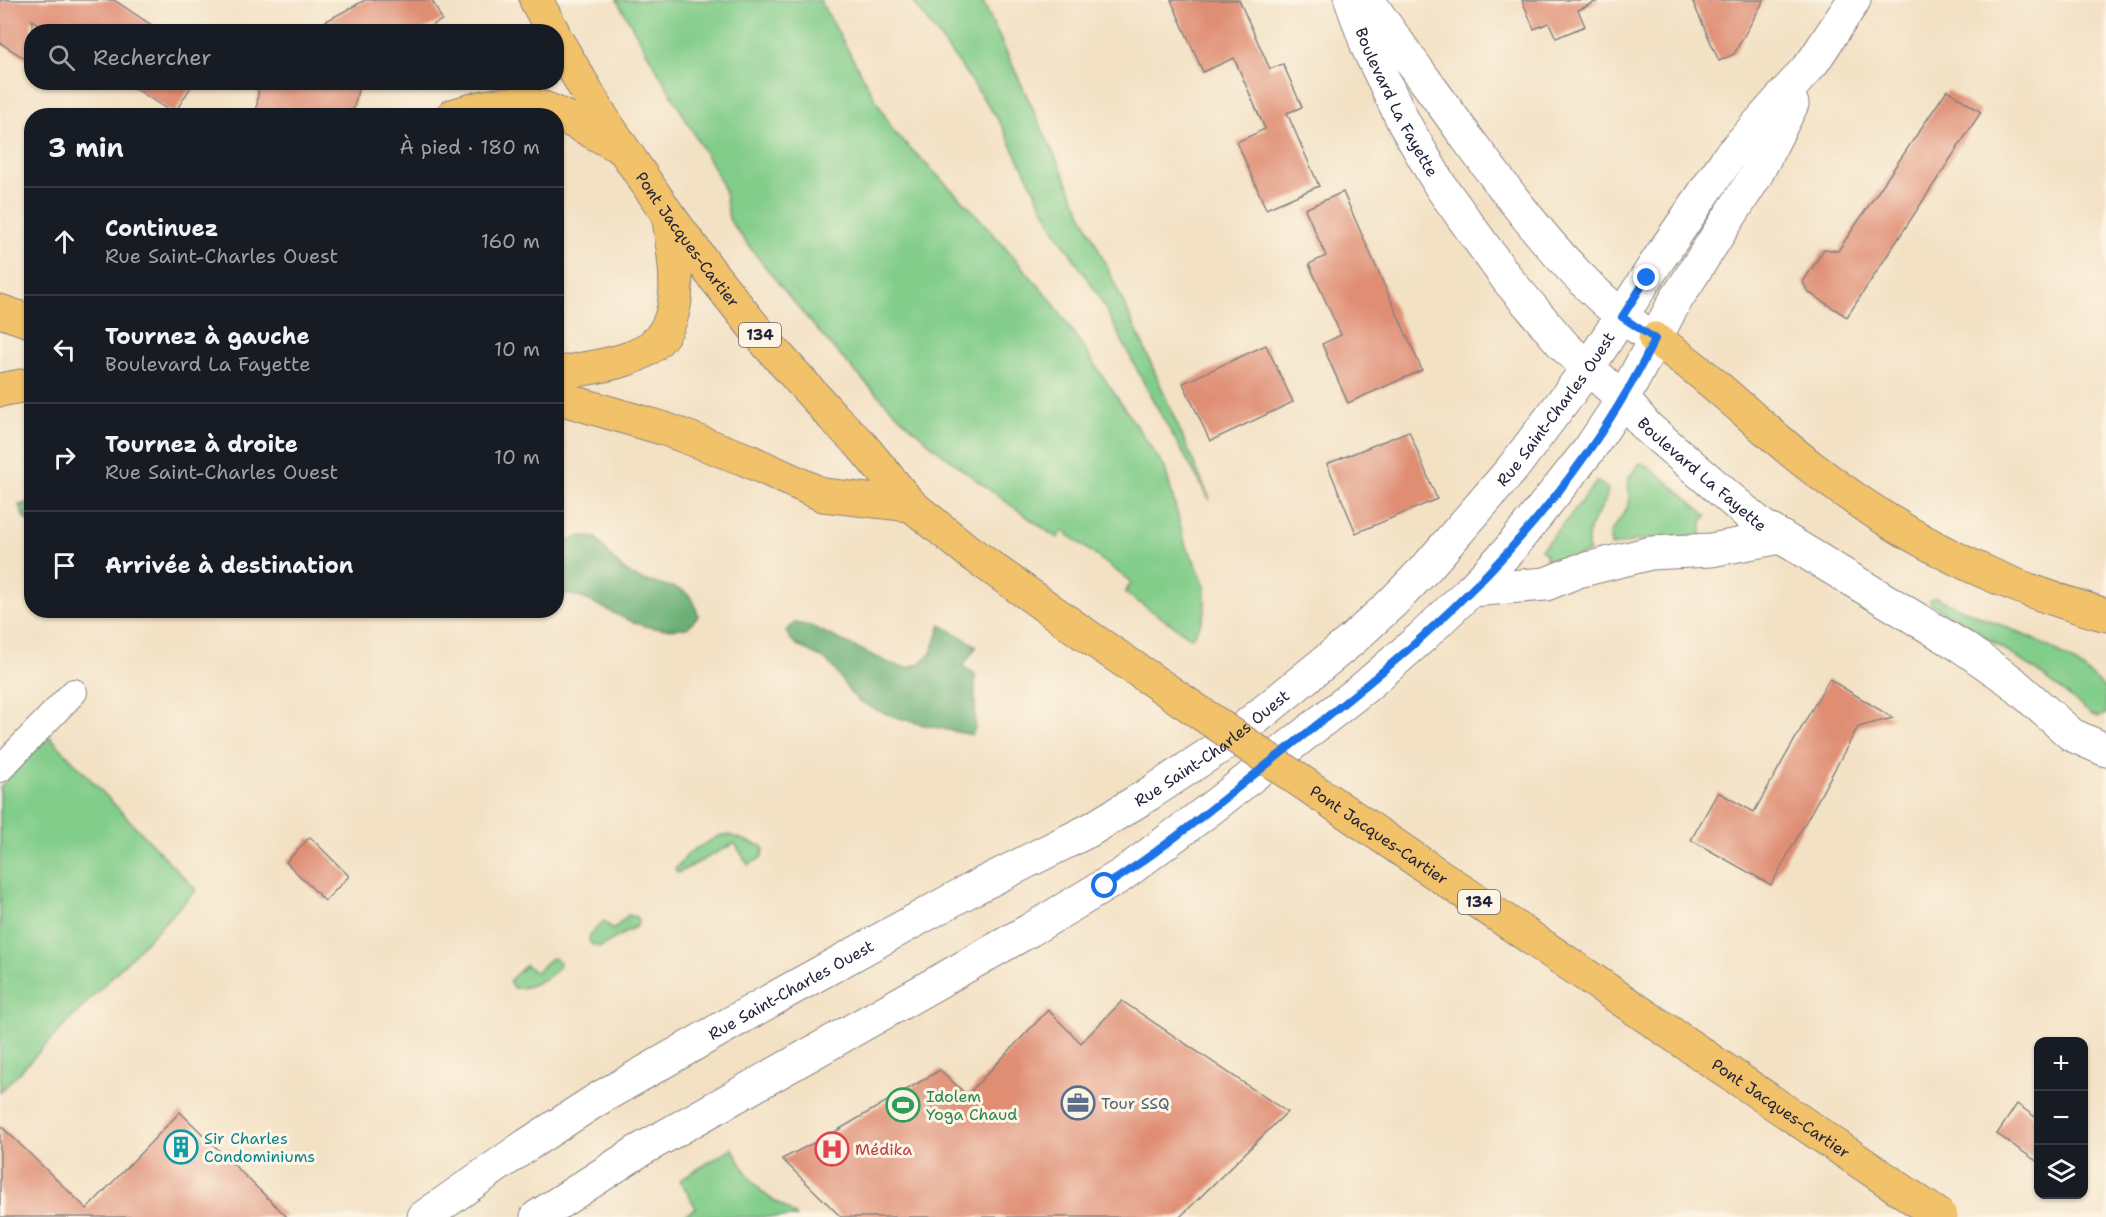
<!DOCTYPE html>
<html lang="fr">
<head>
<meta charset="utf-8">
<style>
	:root { --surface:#171b24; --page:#20242c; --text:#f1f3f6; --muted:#9ea1a6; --line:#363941 }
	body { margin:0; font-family:"Shantell Sans",sans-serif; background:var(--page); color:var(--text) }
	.controls { position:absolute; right:18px; bottom:18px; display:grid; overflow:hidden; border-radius:12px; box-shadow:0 2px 4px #0004 }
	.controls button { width:54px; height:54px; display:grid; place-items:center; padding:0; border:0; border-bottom:2px solid var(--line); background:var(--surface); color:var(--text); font:30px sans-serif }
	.stop { position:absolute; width:18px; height:18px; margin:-14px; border:4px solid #1a73e8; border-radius:50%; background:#fff }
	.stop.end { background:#1a73e8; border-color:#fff; box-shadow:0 2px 6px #0008 }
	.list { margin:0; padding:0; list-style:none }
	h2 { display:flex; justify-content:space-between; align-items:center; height:78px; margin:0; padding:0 24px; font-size:26px }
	h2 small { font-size:20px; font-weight:400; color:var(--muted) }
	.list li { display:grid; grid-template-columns:39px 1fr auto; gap:18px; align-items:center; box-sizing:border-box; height:108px; padding:0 24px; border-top:2px solid var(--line) }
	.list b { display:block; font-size:22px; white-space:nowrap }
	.list p { margin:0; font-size:20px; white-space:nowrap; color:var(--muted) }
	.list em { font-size:20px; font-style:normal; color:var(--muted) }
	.icon { flex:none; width:33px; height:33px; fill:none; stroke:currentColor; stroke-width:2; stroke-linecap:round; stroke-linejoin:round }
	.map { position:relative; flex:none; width:2106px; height:1217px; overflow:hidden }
	.search { position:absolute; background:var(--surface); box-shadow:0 2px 4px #0004; left:24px; top:24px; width:540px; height:66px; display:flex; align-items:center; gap:15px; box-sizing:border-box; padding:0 21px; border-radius:24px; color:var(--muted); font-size:22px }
	.panel { position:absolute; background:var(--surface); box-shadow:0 2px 4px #0004; left:24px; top:108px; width:540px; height:510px; border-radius:24px }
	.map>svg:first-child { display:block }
	.green { fill:#83cd8a; stroke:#527862; stroke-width:1.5 }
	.forest { fill:#6ab076; stroke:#466958; stroke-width:1.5 }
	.building { fill:#df8d73 }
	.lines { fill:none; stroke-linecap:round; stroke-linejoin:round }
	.minor-casing { stroke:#8a8280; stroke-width:28 }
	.tertiary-casing { stroke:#8a8280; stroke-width:35 }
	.primary-casing { stroke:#8a8280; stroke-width:35 }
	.motorway-casing { stroke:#8a8280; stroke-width:35 }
	.minor { stroke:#fff; stroke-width:26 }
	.tertiary { stroke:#fff; stroke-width:33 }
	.primary { stroke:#f2c26a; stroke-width:33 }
	.motorway { stroke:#f2c26a; stroke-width:33 }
	.primary-bridge-casing { stroke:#8a8280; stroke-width:35; stroke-linecap:butt }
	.primary-bridge { stroke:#f2c26a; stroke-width:33 }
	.route { stroke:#1a73e8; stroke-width:8 }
	.labels { text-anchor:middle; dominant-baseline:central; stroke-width:6; stroke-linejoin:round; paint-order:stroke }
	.shield { fill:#fcf5e5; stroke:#63616e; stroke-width:1.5 }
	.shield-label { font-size:15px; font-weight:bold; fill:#22223b }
	.street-label { font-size:16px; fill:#22223b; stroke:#fcf5e5 }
	.leisure-label { font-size:16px; fill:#27864d; stroke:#fcf5e5; text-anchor:start }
	.service-label { font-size:16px; fill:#4e5e75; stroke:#fcf5e5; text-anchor:start }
	.culture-label { font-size:16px; fill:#0d838f; stroke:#fcf5e5; text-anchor:start }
	.health-label { font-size:16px; fill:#be3a42; stroke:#fcf5e5; text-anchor:start }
</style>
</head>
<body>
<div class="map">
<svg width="2106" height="1217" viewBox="0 0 2106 1217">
	<rect width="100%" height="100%" fill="#fcf5e5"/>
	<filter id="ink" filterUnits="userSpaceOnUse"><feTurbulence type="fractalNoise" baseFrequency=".0167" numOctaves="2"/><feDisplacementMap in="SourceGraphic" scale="12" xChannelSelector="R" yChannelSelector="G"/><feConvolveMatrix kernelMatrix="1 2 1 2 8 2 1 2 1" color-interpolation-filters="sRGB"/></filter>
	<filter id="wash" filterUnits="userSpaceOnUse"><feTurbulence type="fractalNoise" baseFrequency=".008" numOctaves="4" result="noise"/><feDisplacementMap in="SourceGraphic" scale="24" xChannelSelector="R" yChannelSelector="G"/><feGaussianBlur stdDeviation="1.35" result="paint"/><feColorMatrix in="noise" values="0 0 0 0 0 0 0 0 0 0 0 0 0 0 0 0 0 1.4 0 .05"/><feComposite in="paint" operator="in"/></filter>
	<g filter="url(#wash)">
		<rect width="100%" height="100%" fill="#f3e1c4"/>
		<g class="green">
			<path d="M 617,0 L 820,0 L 894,132 L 972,210 L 1051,300 L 1165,468 L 1186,547 L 1195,562 L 1205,587 L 1205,612 L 1200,625 L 1192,638 L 1125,593 L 1131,582 L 1063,531 L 1057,538 C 1014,507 969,477 929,443 C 857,381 790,301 733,225 L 729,219 L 725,193 L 717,174 Z"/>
			<polygon points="912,0 982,0 1140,338 1210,500 1157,408 1097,293 1054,229 1001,124 970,79"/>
			<polygon points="1640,463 1651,468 1707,516 1702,521 1701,535 1641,540 1611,546 1610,533 1626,510 1629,502 1628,479"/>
			<path d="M 1597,481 L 1608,489 C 1605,516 1583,516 1589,552 L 1547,567 L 1546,554 L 1541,549 L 1570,516 Z"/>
			<path d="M 1935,597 C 1994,625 2061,641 2106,690 L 2106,714 L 2099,717 L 2092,715 C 2043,672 1988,637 1931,604 L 1930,600 Z"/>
			<polygon points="49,736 196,890 0,1092 0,787"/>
			<polygon points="721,835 729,835 761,846 764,849 761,858 748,865 735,843 678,873 675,869 691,851"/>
			<polygon points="628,915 636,917 638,921 637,926 600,947 591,944 589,940 590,935 604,921 613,930"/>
			<path d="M 554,958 L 560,962 L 559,967 C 551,977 527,990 514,988 L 509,981 L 526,965 L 535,973 L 550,959 Z"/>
			<path d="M 732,1148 C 742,1165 750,1182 766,1195 C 776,1203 787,1207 797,1217 L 681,1217 L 696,1208 L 680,1180 Z"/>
		</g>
		<g class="forest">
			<polygon points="31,502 32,502 31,524 24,518 19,505"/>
			<path d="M 581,536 L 596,538 C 607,552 616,566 632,575 C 657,591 692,577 698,616 L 687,628 C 672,629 659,630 645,626 C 613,618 590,594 557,593 L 557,545 Z"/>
			<path d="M 795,623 L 811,626 L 891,664 L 908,668 L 922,662 L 932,651 L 941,625 L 977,646 L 963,666 L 975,674 L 975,728 L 972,735 C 939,728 883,719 857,699 C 843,689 840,670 825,660 C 810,649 793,649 786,631 Z"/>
		</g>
		<g id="blocks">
			<g class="building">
				<polygon points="0,0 114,0 162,32 49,32 32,20 32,63 0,43"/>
				<polygon points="365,0 432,0 442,20 420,32 306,32"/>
				<polygon points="1171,0 1239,0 1270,69 1283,64 1302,107 1287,113 1319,186 1266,209 1237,142 1265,129 1234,58 1203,72"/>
				<polygon points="1522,0 1600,0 1578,10 1585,26 1556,38 1549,23 1534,29"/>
				<polygon points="1692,0 1764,0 1734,54 1719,61"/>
				<polygon points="126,82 194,82 174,114"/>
				<polygon points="259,82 360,82 354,107 350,116 256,116"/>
				<polygon points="1947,90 1981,112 1847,317 1808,292 1803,282 1824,249 1838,251"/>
				<polygon points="1343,192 1422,370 1348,403 1322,344 1341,335 1309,264 1326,256 1305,209"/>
				<polygon points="1266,345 1293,402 1210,441 1183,383"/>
				<polygon points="1409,431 1437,499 1356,533 1327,464"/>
				<polygon points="1829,679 1893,718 1858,727 1771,885 1691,840 1718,792 1754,812"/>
				<polygon points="310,837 349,876 325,901 286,862"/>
				<polygon points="1122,1001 1287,1112 1180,1217 841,1217 782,1159 833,1133 940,1070 967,1095 1048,1010 1081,1043"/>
				<polygon points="2017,1104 2038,1119 2038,1162 1997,1134"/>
				<polygon points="180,1112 287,1217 0,1217 0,1125 87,1209"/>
			</g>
		</g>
	</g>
	<g filter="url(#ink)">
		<use href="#blocks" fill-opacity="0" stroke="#8a8280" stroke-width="1.5"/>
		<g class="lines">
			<g class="minor-casing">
				<polyline id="minor" points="0,769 74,692"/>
			</g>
			<g class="tertiary-casing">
				<g id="tertiary">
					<path id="s1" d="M 1351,0 L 1368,48 L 1385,83 L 1404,123 L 1441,187 L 1508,280 L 1565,347 L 1623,399 L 1647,427 L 1761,525 L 1961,646 L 2011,681 L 2072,735 L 2106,750"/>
					<path d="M 1368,0 C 1399,46 1432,89 1464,134 C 1512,199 1574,284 1641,330"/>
					<polyline points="1471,590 1546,584 1578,571 1651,553 1711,550 1781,537"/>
					<path id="s2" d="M 424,1217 L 527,1145 L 598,1099 L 782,994 L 972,889 L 1090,830 L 1149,794 L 1223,745 L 1353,639 L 1392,603 L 1428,566 L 1512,469 L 1588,368 L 1658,260 L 1728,158 L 1813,62 L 1854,0"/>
					<polyline points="537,1217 637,1152 1030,930 1122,875 1214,806 1366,686 1421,638 1471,590 1509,550 1589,450 1623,399 1674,303 1755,177 1792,104"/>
				</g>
			</g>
			<g class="primary-casing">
				<g id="primary">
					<polyline points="536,0 553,32"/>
					<path id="s3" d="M 556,39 L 603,119 L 669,216 L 711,273 L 769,346 L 833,417 L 861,445 L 911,505 L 968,551 L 1080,631"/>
					<path d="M 452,116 C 480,107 511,99 540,107 C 565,115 596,134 620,147"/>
					<polyline points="0,311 32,322"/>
					<path d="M 556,374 C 579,369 602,367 624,360 C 692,340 676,273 669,219"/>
					<polyline points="0,390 32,384"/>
					<polyline points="556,397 665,429 747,460 823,495 911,505"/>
				</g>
			</g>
			<g class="motorway-casing">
				<path id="motorway" d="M 1655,339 C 1711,376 1757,425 1810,466 C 1867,510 1928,548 1994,576 C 2030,592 2068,604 2106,615"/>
			</g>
			<use href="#minor" class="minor"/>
			<use href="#tertiary" class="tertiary"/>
			<use href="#primary" class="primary"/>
			<use href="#motorway" class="motorway"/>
			<g class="primary-bridge-casing">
				<g id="primary-bridge">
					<path id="s4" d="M 1080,631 L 1941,1217"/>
				</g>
			</g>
			<use href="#primary-bridge" class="primary-bridge"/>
		</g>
	</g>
	<g class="lines" filter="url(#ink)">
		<path class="route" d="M 1105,886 C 1165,849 1219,802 1275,758 C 1324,719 1375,680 1422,637 C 1515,553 1599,453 1655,339 L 1622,317 L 1647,278"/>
	</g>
	<defs>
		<g id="office-ring" transform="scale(1.725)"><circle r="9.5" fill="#fcf5e5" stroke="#5c6f8a" stroke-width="1.5"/><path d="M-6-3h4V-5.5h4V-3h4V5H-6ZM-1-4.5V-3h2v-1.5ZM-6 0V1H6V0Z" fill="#5c6f8a"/></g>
		<g id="stadium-ring" transform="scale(1.725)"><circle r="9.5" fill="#fcf5e5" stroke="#2e9e5b" stroke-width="1.5"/><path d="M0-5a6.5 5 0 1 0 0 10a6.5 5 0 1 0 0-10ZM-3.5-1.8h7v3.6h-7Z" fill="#2e9e5b"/></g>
		<g id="building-ring" transform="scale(1.725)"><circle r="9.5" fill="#fcf5e5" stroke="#0f9aa8" stroke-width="1.5"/><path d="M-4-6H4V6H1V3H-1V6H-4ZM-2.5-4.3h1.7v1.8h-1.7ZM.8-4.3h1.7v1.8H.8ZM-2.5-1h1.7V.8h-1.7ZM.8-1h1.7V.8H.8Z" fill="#0f9aa8"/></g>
		<g id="hospital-ring" transform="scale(1.725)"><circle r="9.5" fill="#fcf5e5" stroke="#e0444e" stroke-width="1.5"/><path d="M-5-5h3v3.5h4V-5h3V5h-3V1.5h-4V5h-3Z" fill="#e0444e"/></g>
	</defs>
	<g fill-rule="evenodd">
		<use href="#office-ring" x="1078" y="1103"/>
		<use href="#stadium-ring" x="903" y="1105"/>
		<use href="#building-ring" x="181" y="1147"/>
		<use href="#hospital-ring" x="832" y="1149"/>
	</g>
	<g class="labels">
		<g class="shield">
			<rect x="739" y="323" width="42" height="24" rx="4.5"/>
			<rect x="1458" y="890" width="42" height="24" rx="4.5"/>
		</g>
		<g class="shield-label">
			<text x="760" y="335">134</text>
			<text x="1479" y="902">134</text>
		</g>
		<g class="street-label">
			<text stroke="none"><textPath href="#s1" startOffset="112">Boulevard La Fayette</textPath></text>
			<text stroke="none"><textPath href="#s3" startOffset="240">Pont Jacques-Cartier</textPath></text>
			<text stroke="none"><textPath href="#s2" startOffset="1404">Rue Saint-Charles Ouest</textPath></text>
			<text stroke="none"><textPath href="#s1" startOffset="598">Boulevard La Fayette</textPath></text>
			<text stroke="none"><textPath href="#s2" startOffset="918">Rue Saint-Charles Ouest</textPath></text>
			<text stroke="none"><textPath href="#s4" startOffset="362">Pont Jacques-Cartier</textPath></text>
			<text stroke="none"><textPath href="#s2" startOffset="432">Rue Saint-Charles Ouest</textPath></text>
			<text stroke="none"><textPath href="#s4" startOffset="848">Pont Jacques-Cartier</textPath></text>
		</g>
		<g class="leisure-label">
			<text x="926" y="1096">Idolem<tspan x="926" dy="18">Yoga Chaud</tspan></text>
		</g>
		<g class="service-label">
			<text x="1101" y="1103">Tour SSQ</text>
		</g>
		<g class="culture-label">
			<text x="204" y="1138">Sir Charles<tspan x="204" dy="18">Condominiums</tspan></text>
		</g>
		<g class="health-label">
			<text x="855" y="1149">Médika</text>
		</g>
	</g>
</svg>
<div class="controls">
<button>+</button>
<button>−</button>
<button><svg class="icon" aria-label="layers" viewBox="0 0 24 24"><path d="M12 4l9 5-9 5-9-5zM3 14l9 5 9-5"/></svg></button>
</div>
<div class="stop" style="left:1105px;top:886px"></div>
<div class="stop end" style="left:1647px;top:278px"></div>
<div class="search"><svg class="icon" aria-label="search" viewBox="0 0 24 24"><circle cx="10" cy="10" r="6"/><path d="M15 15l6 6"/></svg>Rechercher</div>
<section class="panel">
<h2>3 min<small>À pied · 180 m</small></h2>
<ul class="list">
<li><svg class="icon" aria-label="ahead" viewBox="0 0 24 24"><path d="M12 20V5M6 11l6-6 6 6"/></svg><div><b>Continuez</b><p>Rue Saint-Charles Ouest</p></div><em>160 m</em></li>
<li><svg class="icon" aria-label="left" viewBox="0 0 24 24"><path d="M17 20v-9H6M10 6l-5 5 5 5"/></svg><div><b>Tournez à gauche</b><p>Boulevard La Fayette</p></div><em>10 m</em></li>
<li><svg class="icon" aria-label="right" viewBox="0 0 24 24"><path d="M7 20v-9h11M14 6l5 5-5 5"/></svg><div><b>Tournez à droite</b><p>Rue Saint-Charles Ouest</p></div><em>10 m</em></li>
<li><svg class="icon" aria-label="arrive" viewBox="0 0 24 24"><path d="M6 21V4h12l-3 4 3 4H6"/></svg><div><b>Arrivée à destination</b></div></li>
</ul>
</section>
</div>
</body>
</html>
